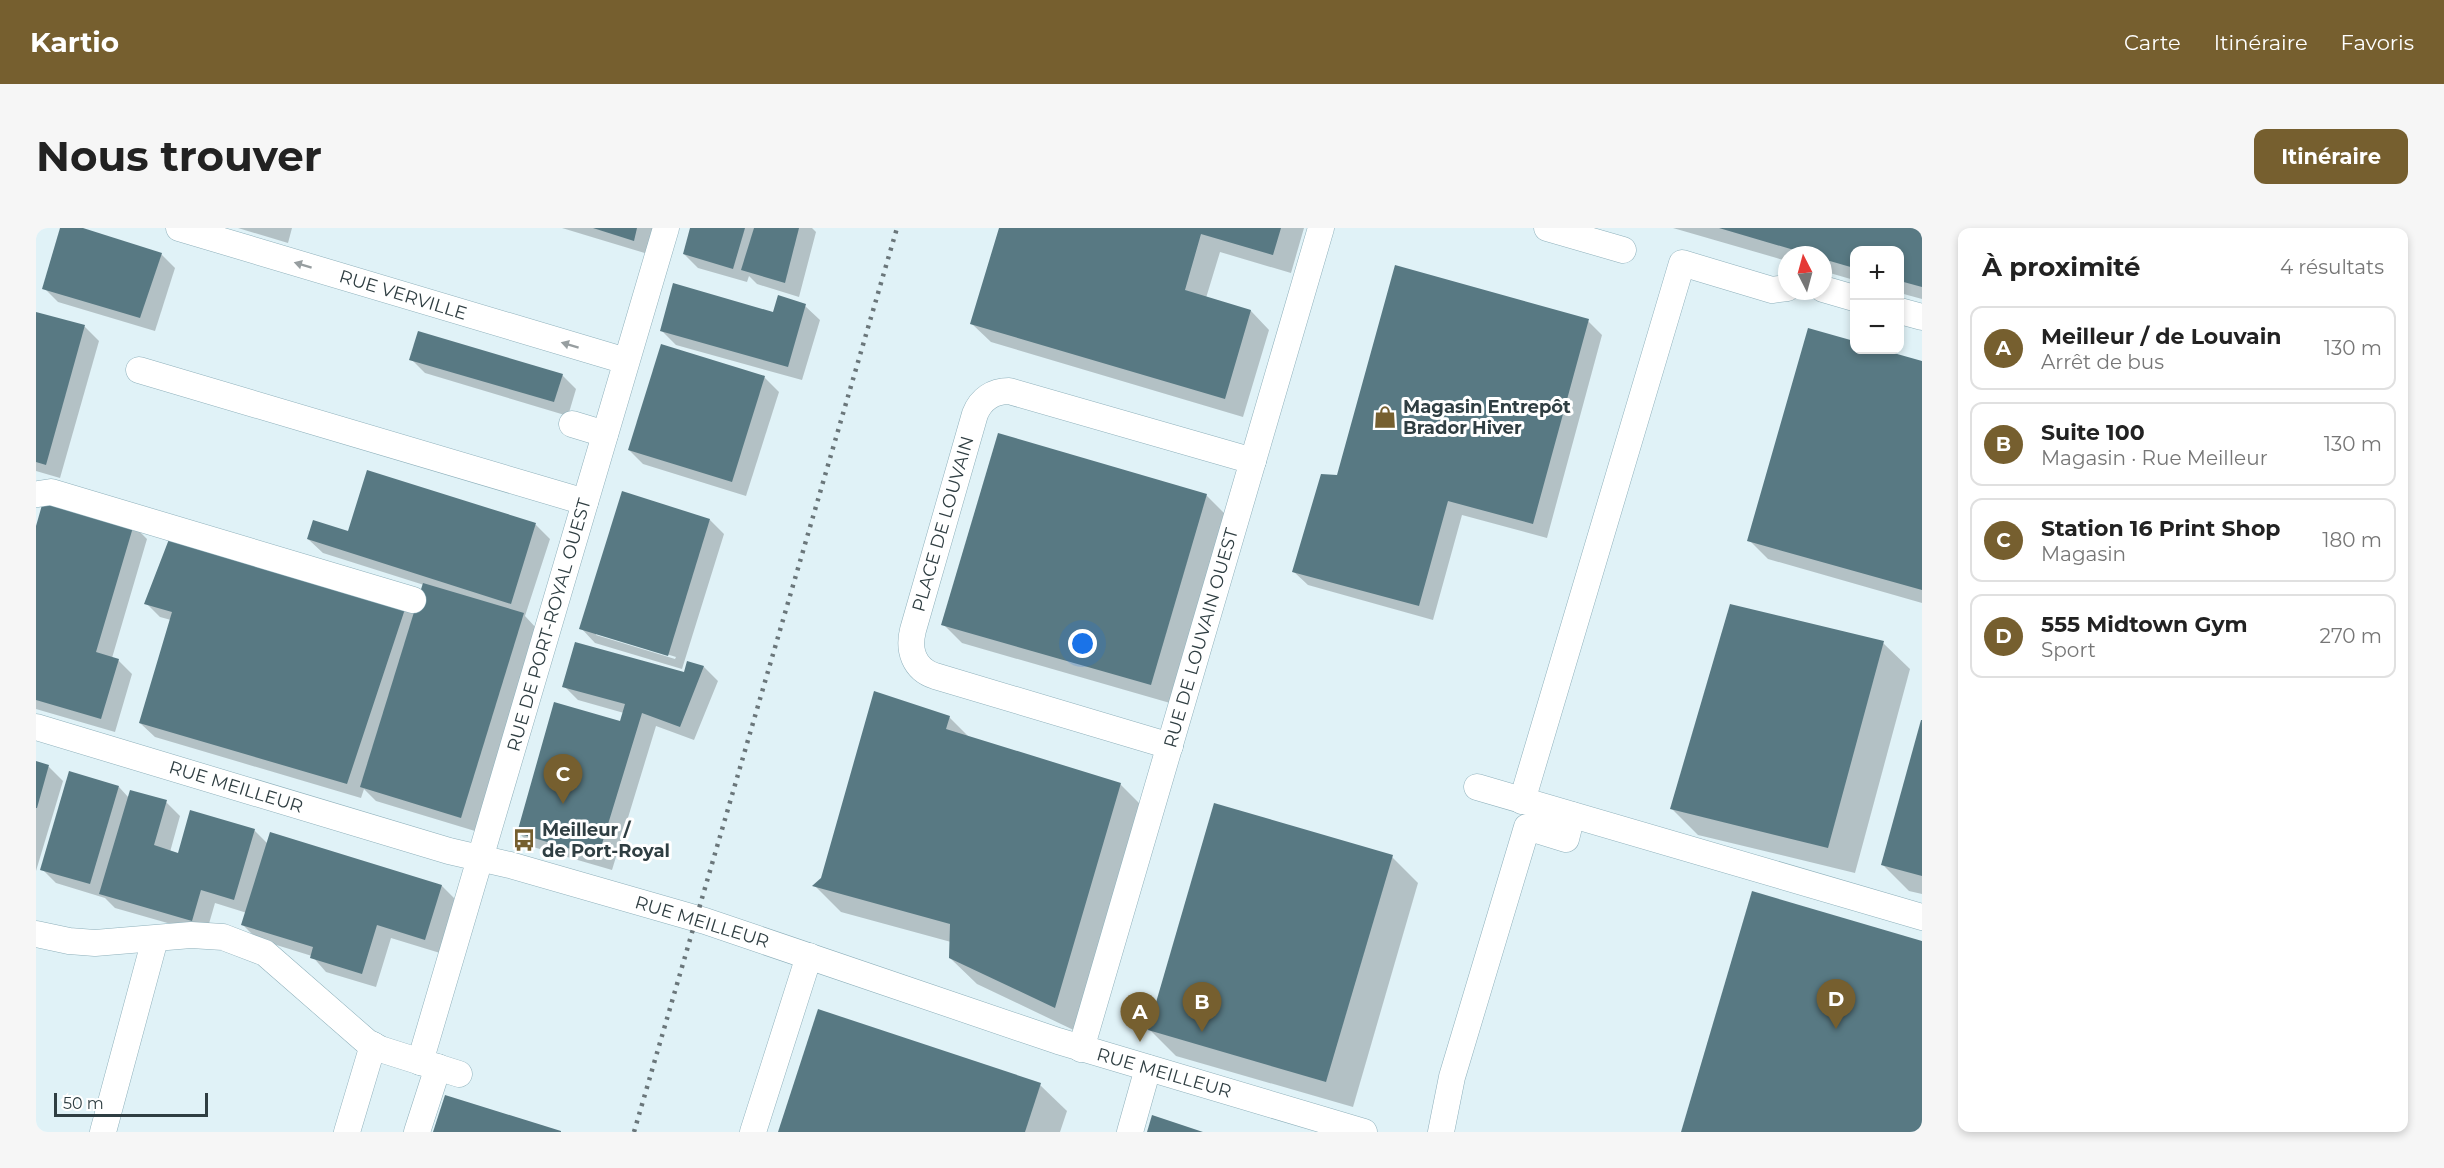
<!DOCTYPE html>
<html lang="fr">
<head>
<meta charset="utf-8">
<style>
	:root { --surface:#fff; --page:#f6f6f6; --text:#222; --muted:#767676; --line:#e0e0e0; --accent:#765f2f }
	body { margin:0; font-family:Montserrat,sans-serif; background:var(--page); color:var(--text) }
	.controls { position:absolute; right:18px; top:18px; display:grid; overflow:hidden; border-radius:12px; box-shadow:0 3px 9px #0003 }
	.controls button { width:54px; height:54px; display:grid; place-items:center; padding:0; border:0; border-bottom:2px solid var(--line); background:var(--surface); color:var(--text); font:30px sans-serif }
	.compass { position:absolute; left:1742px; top:18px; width:54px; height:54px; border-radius:50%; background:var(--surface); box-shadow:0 3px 9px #0003; rotate:354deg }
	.scale { position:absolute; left:18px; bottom:15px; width:154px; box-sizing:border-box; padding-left:6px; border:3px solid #2f3e42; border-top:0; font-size:16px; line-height:21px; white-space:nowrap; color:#2f3e42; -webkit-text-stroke:4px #fff; paint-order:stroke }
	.you { position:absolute; left:1047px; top:416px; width:21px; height:21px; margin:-15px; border:4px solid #fff; border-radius:50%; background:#1a73e8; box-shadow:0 0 0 9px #1a73e833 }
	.badge { display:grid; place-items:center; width:39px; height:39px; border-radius:50%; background:var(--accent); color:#fff; font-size:20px; font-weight:700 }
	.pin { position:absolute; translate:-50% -50px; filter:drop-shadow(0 2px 3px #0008) }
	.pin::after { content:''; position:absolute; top:32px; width:21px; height:18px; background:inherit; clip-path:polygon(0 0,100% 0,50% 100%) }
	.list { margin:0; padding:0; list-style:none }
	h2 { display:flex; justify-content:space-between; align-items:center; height:78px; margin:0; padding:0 24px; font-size:26px }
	h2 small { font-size:20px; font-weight:400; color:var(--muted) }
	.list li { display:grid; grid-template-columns:39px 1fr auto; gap:18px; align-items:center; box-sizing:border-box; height:84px; margin:0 12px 12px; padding:0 12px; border:2px solid var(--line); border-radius:12px }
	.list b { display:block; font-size:22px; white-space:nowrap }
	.list p { margin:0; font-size:20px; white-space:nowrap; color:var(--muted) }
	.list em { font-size:20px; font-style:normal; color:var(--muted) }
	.map { position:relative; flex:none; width:1886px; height:904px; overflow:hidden; border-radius:12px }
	header { display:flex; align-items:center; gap:36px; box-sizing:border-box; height:84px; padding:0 30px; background:var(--accent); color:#fff }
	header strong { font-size:28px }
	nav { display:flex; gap:33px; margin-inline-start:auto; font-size:21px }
	.intro { display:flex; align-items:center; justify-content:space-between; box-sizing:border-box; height:144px; padding:0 36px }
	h1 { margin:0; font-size:42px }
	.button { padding:15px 27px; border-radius:12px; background:var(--accent); color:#fff; font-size:21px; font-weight:700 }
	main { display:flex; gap:36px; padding:0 36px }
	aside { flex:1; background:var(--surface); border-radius:12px; box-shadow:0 3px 9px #0003 }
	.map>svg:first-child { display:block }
	.built { fill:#e0f2f7; fill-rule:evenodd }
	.shadow { fill:#0003; fill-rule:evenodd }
	.building { fill:#587983 }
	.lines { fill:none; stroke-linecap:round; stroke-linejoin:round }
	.minor-casing { stroke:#8eb0bb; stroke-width:27 }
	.minor { stroke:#fff; stroke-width:26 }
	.rail { stroke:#6a767a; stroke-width:4.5; stroke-dasharray:3 6; stroke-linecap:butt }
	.oneway { fill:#979ea0 }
	.labels { text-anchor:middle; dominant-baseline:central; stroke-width:6; stroke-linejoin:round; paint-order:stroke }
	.street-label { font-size:18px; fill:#2f3e42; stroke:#fff }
	.poi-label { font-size:18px; font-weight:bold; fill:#2f3e42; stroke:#fff; text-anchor:start }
</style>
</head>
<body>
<header>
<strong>Kartio</strong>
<nav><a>Carte</a><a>Itinéraire</a><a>Favoris</a></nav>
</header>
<div class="intro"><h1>Nous trouver</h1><a class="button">Itinéraire</a></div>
<main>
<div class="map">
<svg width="1886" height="904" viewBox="0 0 1886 904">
	<rect width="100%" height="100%" fill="#f5fcff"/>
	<path class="built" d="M 0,0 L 1886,0 L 1886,904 L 0,904 ZM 1818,22 L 1864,22 L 1864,122 L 1818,122 ZM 1751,27 L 1787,27 L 1787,63 L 1751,63 Z"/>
	<g class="shadow">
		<polygon points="26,0 42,0 125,26 139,40 119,103 22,74 8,60"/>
		<polygon points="202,0 256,0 252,15"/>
		<polygon points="526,0 619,0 612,26"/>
		<polygon points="656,0 776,0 780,4 763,69 721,56 713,48 711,54 662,40 648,26"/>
		<polygon points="965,0 1268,0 1255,45 1184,24 1170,70 1215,83 1233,102 1207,189 955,114 936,96"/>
		<polygon points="1637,0 1886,0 1886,71 1864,65 1864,22 1818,22 1818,52 1787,43 1787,27 1751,27 1751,33"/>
		<polygon points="769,78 784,92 766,152 640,117 626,103 738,86"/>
		<polygon points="0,85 49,99 63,113 24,250 0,243"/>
		<polygon points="1552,93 1566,107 1511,310 1426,287 1397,392 1272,357 1257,343 1302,249"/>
		<polygon points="1773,102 1818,115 1818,122 1842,122 1886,134 1886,375 1732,331 1713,312"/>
		<polygon points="375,131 526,147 540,161 532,188 389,145"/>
		<polygon points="728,149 743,164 710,268 607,236 593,222"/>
		<polygon points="332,244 500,297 514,311 489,388 501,401 439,603 340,573 328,561 325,570 119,509 104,495 135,392 124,389 110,375 370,376 379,385 388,357 287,325 272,311 313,305"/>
		<polygon points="1170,267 1189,286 1134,475 926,415 907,396"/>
		<path d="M 674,292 L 688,306 L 646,441 L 559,415 L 545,400 ZM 560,404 L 640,429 L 639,431 L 560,407 Z"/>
		<polygon points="97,297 111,311 76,430 82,432 96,446 79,504 0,481 0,303"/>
		<polygon points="1847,415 1874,441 1819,645 1662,607 1636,581"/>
		<polygon points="668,439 682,453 658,512 620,498 576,642 497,619 483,605 585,495 588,485 542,472 528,458 649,446"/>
		<polygon points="913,489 933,509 1084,556 1111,583 1046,806 941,756 914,730 915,714 805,684 779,658"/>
		<polygon points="1886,495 1886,666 1873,663 1846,636"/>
		<polygon points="0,535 13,539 27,553 0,643"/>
		<polygon points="83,559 93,570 130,574 144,588 134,624 143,626 218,602 232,616 235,606 406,658 420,672 404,725 355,710 340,759 290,744 276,728 221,711 207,697 211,685 179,675 170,706 79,680 69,670 20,655 6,641"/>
		<polygon points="1356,629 1382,655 1317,879 1140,828 1113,801"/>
		<polygon points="1004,857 1031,883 1024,904 744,904"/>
	</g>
	<g class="building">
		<polygon points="24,0 47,0 126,25 104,90 6,61"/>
		<polygon points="557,0 601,0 598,13"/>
		<polygon points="654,0 709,0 697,41 647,26"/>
		<polygon points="718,0 763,0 749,55 705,42"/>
		<polygon points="963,0 1245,0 1237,27 1165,6 1149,62 1215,82 1189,171 934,96"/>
		<polygon points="1683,0 1886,0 1886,59 1864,53 1864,22 1818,22 1818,40 1787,31 1787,27 1775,27"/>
		<polygon points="1359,37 1553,91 1497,296 1412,273 1383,378 1256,344 1285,246 1301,247"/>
		<polygon points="637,55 737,84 742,67 770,76 752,139 624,103"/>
		<polygon points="0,84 49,97 10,237 0,234"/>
		<polygon points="1772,100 1818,113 1818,122 1847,122 1886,133 1886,362 1711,313"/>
		<polygon points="382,103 527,146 518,174 373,132"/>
		<polygon points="625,116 729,148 696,254 592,222"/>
		<polygon points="962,205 1171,266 1115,457 905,397"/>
		<polygon points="331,242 500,295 475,376 271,311 277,292 312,303"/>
		<polygon points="586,263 674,291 632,428 543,401"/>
		<polygon points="8,270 98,296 60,424 83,431 65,491 0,472 0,298"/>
		<polygon points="135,306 371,375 311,556 103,495 136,384 108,376"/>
		<polygon points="387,355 488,385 425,590 324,559"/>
		<polygon points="1694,376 1848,413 1792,620 1634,581"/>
		<polygon points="539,414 648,444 651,433 668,438 644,499 606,485 562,629 481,605 518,474 584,493 589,476 526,459"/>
		<polygon points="838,463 914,488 910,501 1085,555 1019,780 913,730 914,696 776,658 785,650"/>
		<polygon points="1885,492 1886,492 1886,648 1845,637"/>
		<polygon points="0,533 13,537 1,580 0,580"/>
		<polygon points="33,543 83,558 54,656 4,642"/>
		<polygon points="94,562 131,572 118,617 142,625 154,582 219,601 198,672 165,662 156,693 63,666"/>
		<polygon points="1178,575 1357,627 1290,854 1112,802"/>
		<polygon points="234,604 406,657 389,712 341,697 326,746 274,730 277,719 205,697"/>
		<polygon points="1716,663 1886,713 1886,904 1645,904"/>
		<polygon points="782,781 1005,855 989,904 742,904"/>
		<polygon points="409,867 525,903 525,904 397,904"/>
		<polygon points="1116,887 1167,904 1111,904"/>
	</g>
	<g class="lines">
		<g class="minor-casing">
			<g id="minor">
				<polyline points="143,0 590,133"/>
				<polyline points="1511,0 1587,22"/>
				<polyline points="1787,61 1818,70"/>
				<polyline points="1864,83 1886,89"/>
				<polyline points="103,142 549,274"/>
				<polyline points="536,196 569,206"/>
				<polyline points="2,266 15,264 377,372"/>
				<polyline points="0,499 413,623 474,637 669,693 1022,813 1328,904"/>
				<path d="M 1134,518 L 899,448 C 878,441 872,422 877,402 L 939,186 C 945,171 957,163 973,163 L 1217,233"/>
				<polyline points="1441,559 1886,689"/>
				<polyline points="1486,573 1646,35 1736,62 1751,60"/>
				<polyline points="0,706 33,713 59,715 155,707 187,709 229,725 331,814 344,821 423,846"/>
				<polyline points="1045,821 1285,0"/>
				<polyline points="384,834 630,0"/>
				<polyline points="67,904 119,711"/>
				<polyline points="311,904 337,817"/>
				<polyline points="381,904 402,839"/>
				<polyline points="717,904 773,728"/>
				<polyline points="1094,904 1112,840"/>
				<polyline points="1405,904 1416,849 1491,599 1530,611 1536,587"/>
			</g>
		</g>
		<use href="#minor" class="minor"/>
		<polyline class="rail" points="598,904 861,0"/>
	</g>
	<defs><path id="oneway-solid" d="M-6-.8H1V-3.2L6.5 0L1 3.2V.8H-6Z" transform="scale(1.5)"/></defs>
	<g class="oneway">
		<use href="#oneway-solid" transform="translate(267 37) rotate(-163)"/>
		<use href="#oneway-solid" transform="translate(534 117) rotate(-163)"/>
	</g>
	<defs>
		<g id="shop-bare" transform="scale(1.8)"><path d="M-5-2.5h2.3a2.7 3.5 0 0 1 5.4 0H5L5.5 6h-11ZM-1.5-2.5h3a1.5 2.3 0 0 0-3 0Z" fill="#765f2f" stroke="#fff" stroke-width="2.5" paint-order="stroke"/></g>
		<g id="bus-bare" transform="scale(1.8)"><path d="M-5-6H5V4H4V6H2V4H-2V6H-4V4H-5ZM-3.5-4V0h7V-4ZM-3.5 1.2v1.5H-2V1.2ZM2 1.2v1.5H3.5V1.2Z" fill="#765f2f" stroke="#fff" stroke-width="2.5" paint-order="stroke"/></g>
	</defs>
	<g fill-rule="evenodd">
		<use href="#shop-bare" x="1349" y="189"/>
		<use href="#bus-bare" x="488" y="612"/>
	</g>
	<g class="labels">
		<g class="street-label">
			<text transform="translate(367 67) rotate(17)">RUE VERVILLE</text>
			<text transform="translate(907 296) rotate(-74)">PLACE DE LOUVAIN</text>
			<text transform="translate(513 397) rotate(-74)">RUE DE PORT-ROYAL OUEST</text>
			<text transform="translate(1165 410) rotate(-74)">RUE DE LOUVAIN OUEST</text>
			<text transform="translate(200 559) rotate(17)">RUE MEILLEUR</text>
			<text transform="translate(666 694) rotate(17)">RUE MEILLEUR</text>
			<text transform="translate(1128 845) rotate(16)">RUE MEILLEUR</text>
		</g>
		<g class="poi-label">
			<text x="1367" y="179">Magasin Entrepôt<tspan x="1367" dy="21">Brador Hiver</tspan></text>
			<text x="506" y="602">Meilleur /<tspan x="506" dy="21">de Port-Royal</tspan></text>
		</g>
	</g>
</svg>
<div class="controls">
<button>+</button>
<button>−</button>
</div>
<svg class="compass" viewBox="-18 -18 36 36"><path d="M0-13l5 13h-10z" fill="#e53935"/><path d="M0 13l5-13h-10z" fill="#767676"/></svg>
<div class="scale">50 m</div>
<div class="you"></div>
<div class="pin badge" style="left:1104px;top:814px">A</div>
<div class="pin badge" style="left:1166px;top:804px">B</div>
<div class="pin badge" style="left:527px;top:576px">C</div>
<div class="pin badge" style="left:1800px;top:801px">D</div>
</div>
<aside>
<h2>À proximité<small>4 résultats</small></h2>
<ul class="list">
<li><span class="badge">A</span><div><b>Meilleur / de Louvain</b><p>Arrêt de bus</p></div><em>130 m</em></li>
<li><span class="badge">B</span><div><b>Suite 100</b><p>Magasin · Rue Meilleur</p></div><em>130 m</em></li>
<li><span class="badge">C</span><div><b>Station 16 Print Shop</b><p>Magasin</p></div><em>180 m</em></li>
<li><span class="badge">D</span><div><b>555 Midtown Gym</b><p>Sport</p></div><em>270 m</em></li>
</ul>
</aside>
</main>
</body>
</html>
